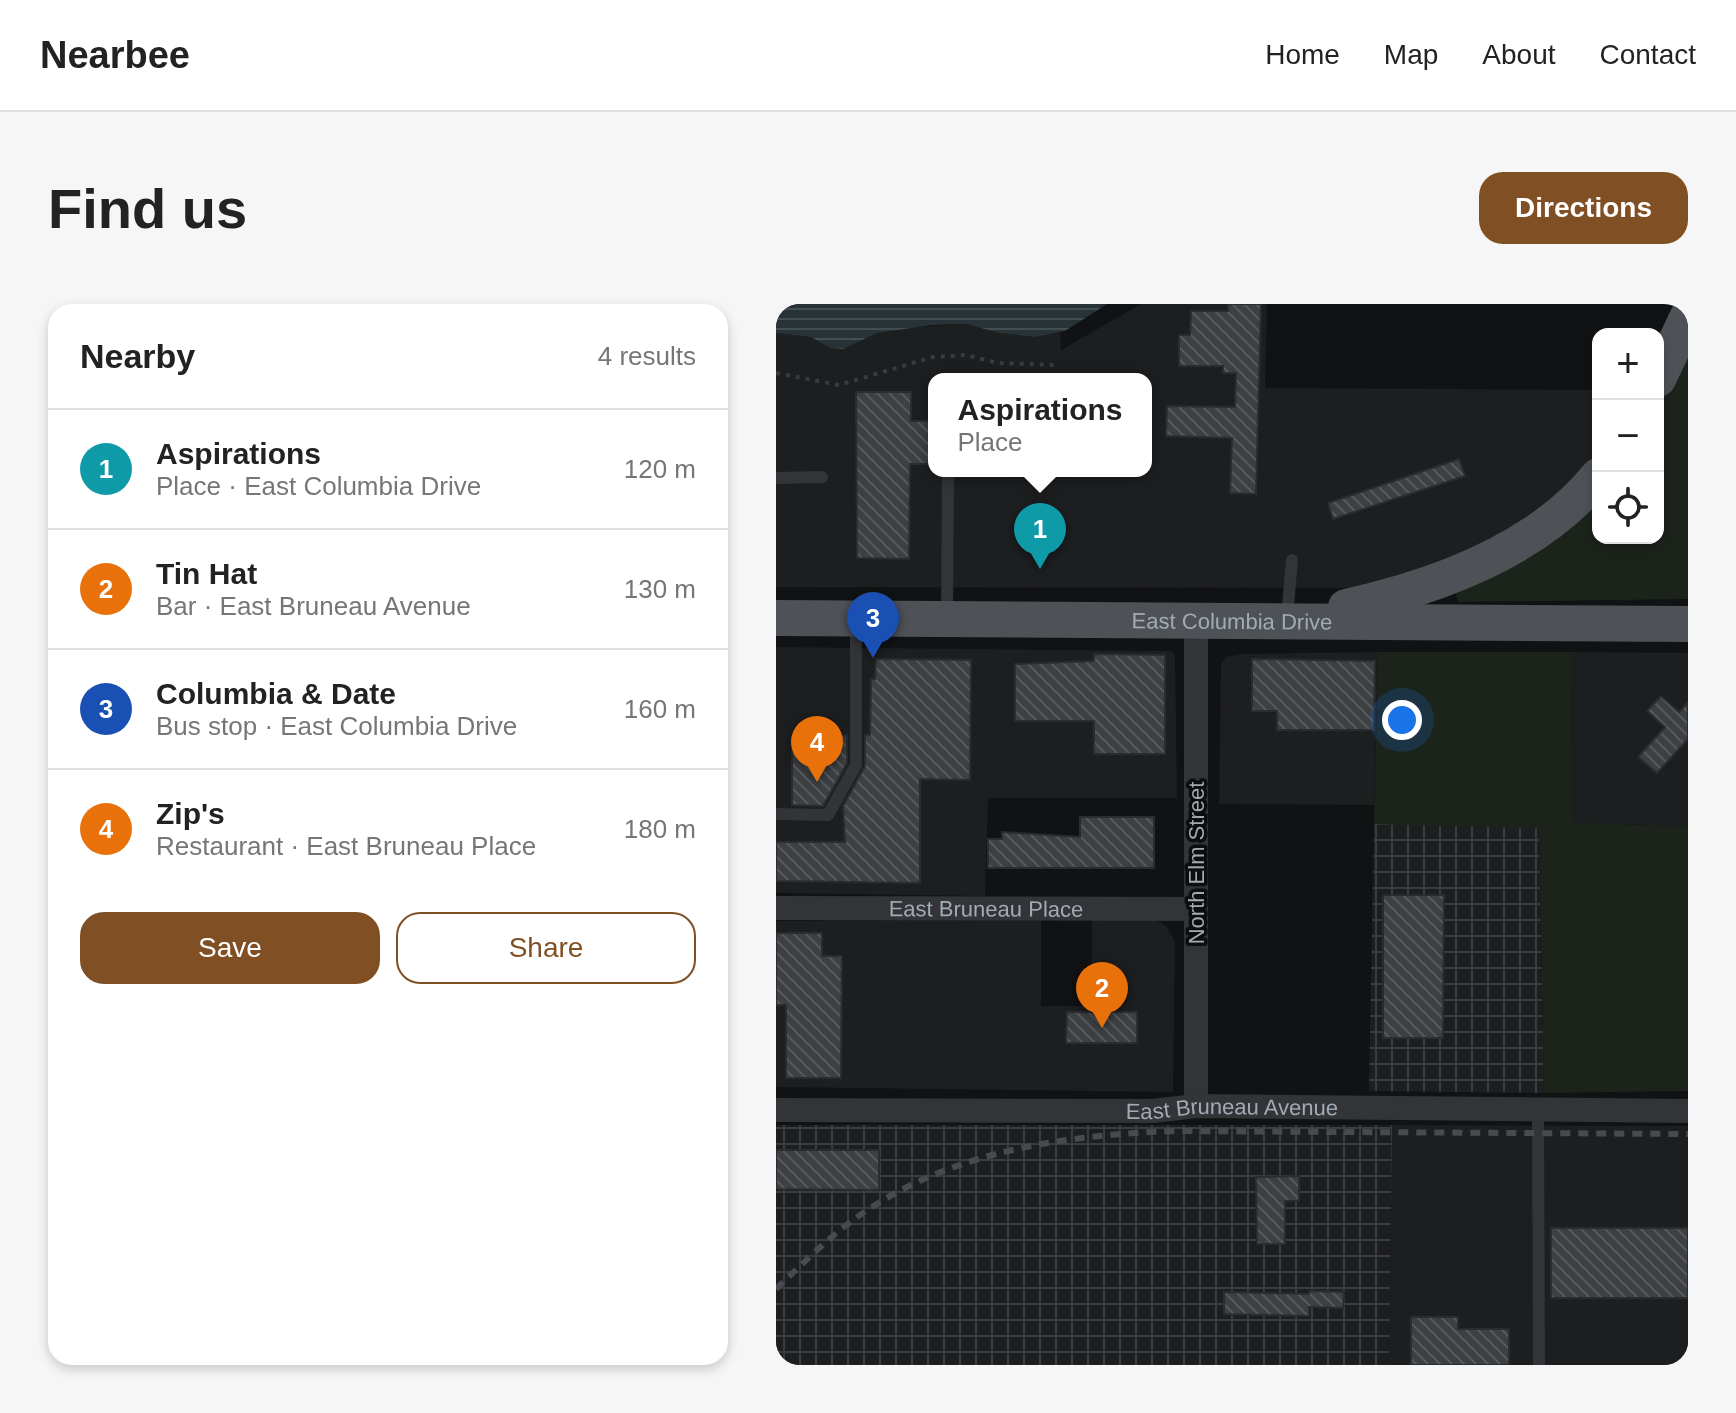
<!DOCTYPE html>
<html lang="en">
<head>
<meta charset="utf-8">
<style>
	:root { --surface:#fff; --page:#f6f6f6; --text:#222; --muted:#767676; --line:#e0e0e0; --accent:#814f24 }
	body { margin:0; font-family:Helvetica,sans-serif; background:var(--page); color:var(--text) }
	.controls { position:absolute; right:24px; top:24px; display:grid; overflow:hidden; border-radius:16px; box-shadow:0 4px 12px #0003 }
	.controls button { width:72px; height:72px; display:grid; place-items:center; padding:0; border:0; border-bottom:2px solid var(--line); background:var(--surface); color:var(--text); font:40px sans-serif }
	.you { position:absolute; left:626px; top:416px; width:28px; height:28px; margin:-20px; border:6px solid #fff; border-radius:50%; background:#1a73e8; box-shadow:0 0 0 12px #1a73e833 }
	.badge { display:grid; place-items:center; width:52px; height:52px; border-radius:50%; background:var(--accent); color:#fff; font-size:26px; font-weight:700 }
	.pin { position:absolute; translate:-50% -66px; filter:drop-shadow(0 2px 4px #0008) }
	.pin::after { content:''; position:absolute; top:42px; width:28px; height:24px; background:inherit; clip-path:polygon(0 0,100% 0,50% 100%) }
	.popup { position:absolute; left:152px; top:69px; width:224px; height:104px; box-sizing:border-box; display:grid; place-content:center; border-radius:16px; background:var(--surface); filter:drop-shadow(0 2px 6px #0005); font-size:26px; white-space:nowrap; color:var(--muted) }
	.popup b { font-size:30px; color:var(--text) }
	.popup::after { content:''; position:absolute; left:50%; top:100%; margin-left:-16px; border:16px solid transparent; border-top-color:var(--surface) }
	.list { margin:0; padding:0; list-style:none }
	h2 { display:flex; justify-content:space-between; align-items:center; height:104px; margin:0; padding:0 32px; font-size:34px }
	h2 small { font-size:26px; font-weight:400; color:var(--muted) }
	.list li { display:grid; grid-template-columns:52px 1fr auto; gap:24px; align-items:center; box-sizing:border-box; height:120px; padding:0 32px; border-top:2px solid var(--line) }
	.list b { display:block; font-size:30px; white-space:nowrap }
	.list p { margin:0; font-size:26px; white-space:nowrap; color:var(--muted) }
	.list em { font-size:26px; font-style:normal; color:var(--muted) }
	.actions { display:flex; gap:16px; padding:24px 32px }
	.actions a { flex:1; padding:18px 0; border:2px solid var(--accent); border-radius:24px; text-align:center; font-size:28px; color:var(--accent) }
	.actions .main { background:var(--accent); color:#fff }
	.icon { flex:none; width:44px; height:44px; fill:none; stroke:currentColor; stroke-width:2; stroke-linecap:round; stroke-linejoin:round }
	.map { position:relative; flex:none; width:912px; height:1061px; overflow:hidden; border-radius:24px }
	header { display:flex; align-items:center; gap:48px; box-sizing:border-box; height:112px; padding:0 40px; background:var(--surface); border-bottom:2px solid var(--line) }
	header strong { font-size:38px }
	nav { display:flex; gap:44px; margin-inline-start:auto; font-size:28px }
	.intro { display:flex; align-items:center; justify-content:space-between; box-sizing:border-box; height:192px; padding:0 48px }
	h1 { margin:0; font-size:56px }
	.button { padding:20px 36px; border-radius:24px; background:var(--accent); color:#fff; font-size:28px; font-weight:700 }
	main { display:flex; gap:48px; padding:0 48px }
	aside { flex:1; background:var(--surface); border-radius:24px; box-shadow:0 4px 12px #0003 }
	.map>svg:first-child { display:block }
	.built { fill:#1d1e20; fill-rule:evenodd }
	.industrial { fill:url(#industrial-grid) }
	.grass { fill:#1c231b }
	.water { fill:url(#water-rules) }
	.building { fill:url(#building-back-hatch); stroke:#2b2c2f; stroke-width:2 }
	.lines { fill:none; stroke-linecap:round; stroke-linejoin:round }
	.path { stroke:#383b3f; stroke-width:4; stroke-dasharray:4 6; stroke-linecap:butt }
	.service { stroke:#323438; stroke-width:12 }
	.minor { stroke:#323438; stroke-width:24 }
	.primary { stroke:#4e5257; stroke-width:36 }
	.rail { stroke:#474b4f; stroke-width:6; stroke-dasharray:10 8; stroke-linecap:butt }
	.labels { text-anchor:middle; dominant-baseline:central; stroke-width:7; stroke-linejoin:round; paint-order:stroke }
	.street-label { font-size:22px; fill:#a2abb4; stroke:#0c0d0e }
</style>
</head>
<body>
<header>
<strong>Nearbee</strong>
<nav><a>Home</a><a>Map</a><a>About</a><a>Contact</a></nav>
</header>
<div class="intro"><h1>Find us</h1><a class="button">Directions</a></div>
<main>
<aside>
<h2>Nearby<small>4 results</small></h2>
<ul class="list">
<li><span class="badge" style="background:#0f9aa8">1</span><div><b>Aspirations</b><p>Place · East Columbia Drive</p></div><em>120 m</em></li>
<li><span class="badge" style="background:#e8710a">2</span><div><b>Tin Hat</b><p>Bar · East Bruneau Avenue</p></div><em>130 m</em></li>
<li><span class="badge" style="background:#1a4fb4">3</span><div><b>Columbia &amp; Date</b><p>Bus stop · East Columbia Drive</p></div><em>160 m</em></li>
<li><span class="badge" style="background:#e8710a">4</span><div><b>Zip's</b><p>Restaurant · East Bruneau Place</p></div><em>180 m</em></li>
</ul>
<div class="actions"><a class="main">Save</a><a>Share</a></div>
</aside>
<div class="map">
<svg width="912" height="1061" viewBox="0 0 912 1061">
	<defs>
		<pattern id="industrial-grid" width="8" height="8" patternUnits="userSpaceOnUse" patternTransform="scale(2)"><rect width="8" height="8" fill="#1d1e20"/><path d="M0 4h8M4 0v8" fill="none" stroke="#3b3c3e"/></pattern>
		<pattern id="water-rules" width="6" height="5" patternUnits="userSpaceOnUse" patternTransform="scale(2)"><rect width="6" height="5" fill="#273337"/><path d="M0 2.5h6" fill="none" stroke="#434e52"/></pattern>
		<pattern id="building-back-hatch" width="6" height="6" patternUnits="userSpaceOnUse" patternTransform="scale(2)"><rect width="6" height="6" fill="#3d4043"/><path d="M-1 5l2 2M0 0l6 6M5-1l2 2" fill="none" stroke="#56595c"/></pattern>
	</defs>
	<rect width="100%" height="100%" fill="#111213"/>
	<g class="built">
		<path d="M 365,0 L 491,0 L 489,84 L 822,86 L 822,148 L 797,181 L 722,241 L 592,284 L 0,283 L 0,29 L 35,33 L 54,44 L 67,45 L 101,29 L 123,24 L 190,20 L 223,29 L 259,33 L 284,28 L 285,46 ZM 158,75 L 370,75 L 370,167 L 158,167 Z"/>
		<polygon points="0,343 395,347 399,352 401,494 212,494 209,592 0,589"/>
		<polygon points="602,348 598,501 443,500 445,360 450,353 466,350"/>
		<polygon points="796,348 912,349 912,522 797,519"/>
		<polygon points="265,614 265,702 316,702 316,616 379,616 390,622 399,637 397,788 0,783 0,617"/>
		<polygon points="616,821 912,822 912,1061 613,1061"/>
	</g>
	<g class="industrial">
		<polygon points="598,520 763,523 768,789 593,787"/>
		<polygon points="0,821 616,821 613,1061 0,1061"/>
	</g>
	<g class="grass">
		<polygon points="912,39 912,295 682,298 678,285 822,179 822,234 882,234 882,91"/>
		<polygon points="602,348 796,348 797,519 912,522 912,787 768,789 763,524 598,520"/>
	</g>
	<polygon class="water" points="0,0 331,0 289,27 259,33 223,29 190,20 156,21 101,29 67,45 54,44 35,33 0,29"/>
	<g class="building">
		<polygon points="452,0 485,0 480,190 454,189 456,134 390,132 391,102 459,103 460,69 447,69 447,62 403,62 403,31 414,31 415,7 452,7"/>
		<polygon points="80,88 135,88 135,117 156,117 155,160 134,160 133,255 81,254"/>
		<polygon points="683,155 689,172 557,215 552,199"/>
		<polygon points="318,350 389,351 389,450 318,450 318,417 239,417 239,360 318,357"/>
		<polygon points="100,355 195,356 194,476 144,475 144,579 0,577 0,538 69,538 67,502 89,462 89,431 94,431 95,375 99,375"/>
		<polygon points="476,355 599,357 598,426 501,426 501,407 476,407"/>
		<polygon points="885,392 903,408 912,398 912,435 881,469 862,453 889,423 871,407"/>
		<polygon points="71,431 71,459 47,502 16,501 16,432"/>
		<polygon points="304,513 378,513 378,564 212,564 212,535 226,535 226,528 304,533"/>
		<polygon points="607,591 668,591 667,734 607,734"/>
		<polygon points="0,629 46,629 46,652 66,652 65,774 10,774 10,701 0,701"/>
		<polygon points="291,708 361,708 361,739 290,739"/>
		<polygon points="0,846 103,846 103,886 0,885"/>
		<polygon points="523,872 523,897 509,897 509,940 481,940 480,873"/>
		<rect x="775" y="924" width="137" height="70"/>
		<polygon points="533,987 568,988 567,1004 533,1003 533,1012 448,1010 448,988 533,990"/>
		<polygon points="635,1013 682,1013 682,1025 733,1025 733,1061 635,1061"/>
	</g>
	<g class="lines">
		<polyline class="path" points="0,69 63,81 157,53 190,51 222,59 281,61"/>
		<g class="service">
			<polyline points="0,174 46,173"/>
			<polyline points="171,312 172,172"/>
			<polyline points="511,313 516,256"/>
			<polyline points="0,510 52,511 80,461 80,318"/>
			<polyline points="762,805 763,1061"/>
		</g>
		<g class="minor">
			<polyline points="420,316 420,802"/>
			<path id="s1" d="M 0,604 L 420,605"/>
			<path id="s2" d="M 0,806 L 377,807 L 420,802 L 912,807"/>
		</g>
		<g class="primary">
			<polyline points="882,75 912,12"/>
			<path d="M 570,303 C 661,283 762,246 822,172"/>
			<path id="s3" d="M 0,314 L 912,320"/>
		</g>
		<path class="rail" d="M 0,985 C 19,967 38,948 58,931 C 154,850 279,831 401,827 L 912,830"/>
	</g>
	<g class="labels">
		<g class="street-label">
			<text stroke="none"><textPath href="#s3" startOffset="456">East Columbia Drive</textPath></text>
			<text transform="translate(420 559) rotate(-90)">North Elm Street</text>
			<text stroke="none"><textPath href="#s1" startOffset="210">East Bruneau Place</textPath></text>
			<text stroke="none"><textPath href="#s2" startOffset="456">East Bruneau Avenue</textPath></text>
		</g>
	</g>
</svg>
<div class="controls">
<button>+</button>
<button>−</button>
<button><svg class="icon" aria-label="locate" viewBox="0 0 24 24"><circle cx="12" cy="12" r="6"/><path d="M12 2v4M12 18v4M2 12h4M18 12h4"/></svg></button>
</div>
<div class="you"></div>
<div class="pin badge" style="left:264px;top:265px;background:#0f9aa8">1</div>
<div class="popup"><b>Aspirations</b>Place</div>
<div class="pin badge" style="left:326px;top:724px;background:#e8710a">2</div>
<div class="pin badge" style="left:97px;top:354px;background:#1a4fb4">3</div>
<div class="pin badge" style="left:41px;top:478px;background:#e8710a">4</div>
</div>
</main>
</body>
</html>
